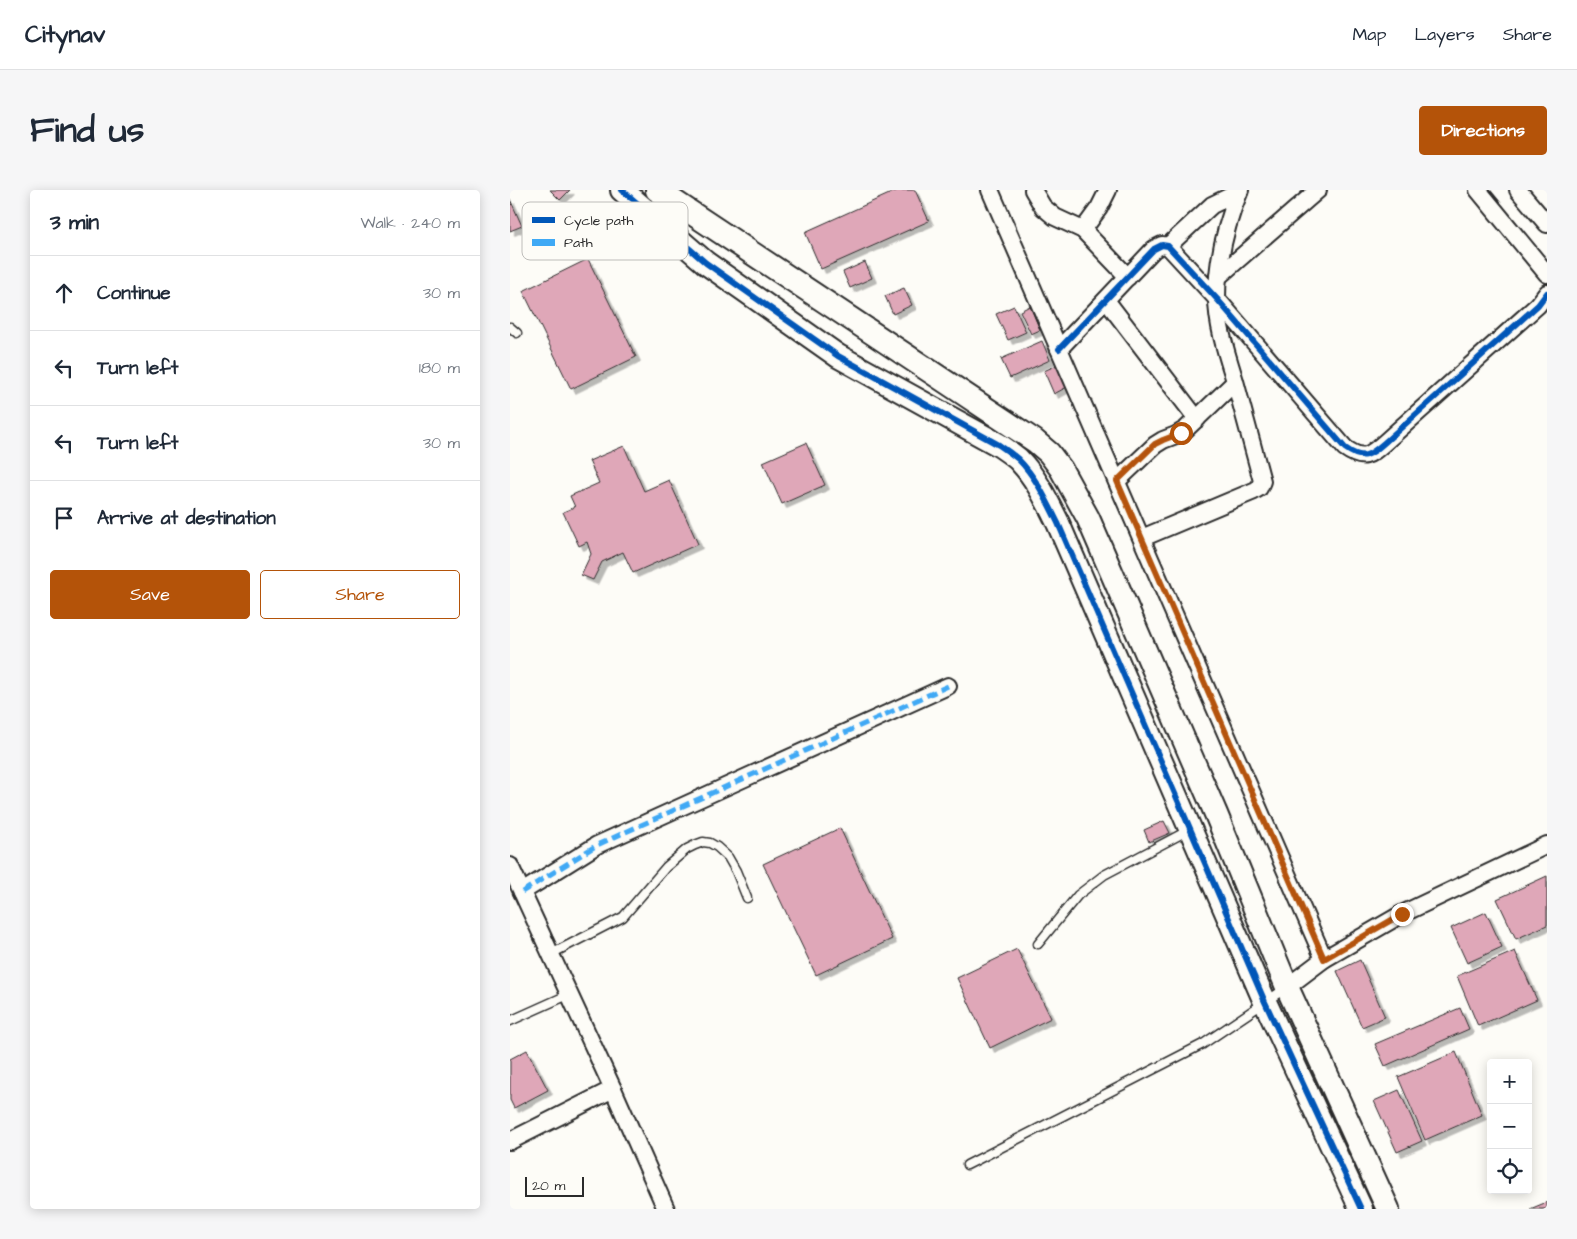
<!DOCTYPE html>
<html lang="en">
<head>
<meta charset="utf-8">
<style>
	:root { --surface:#fff; --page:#f6f6f7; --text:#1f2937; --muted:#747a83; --line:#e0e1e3; --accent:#b45309 }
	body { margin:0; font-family:"Architects Daughter",sans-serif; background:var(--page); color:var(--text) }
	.controls { position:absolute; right:15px; bottom:15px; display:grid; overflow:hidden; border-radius:5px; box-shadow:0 2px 12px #0003 }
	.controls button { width:45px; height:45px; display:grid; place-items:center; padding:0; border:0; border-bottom:1px solid var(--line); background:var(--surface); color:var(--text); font:25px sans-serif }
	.scale { position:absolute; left:15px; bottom:12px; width:59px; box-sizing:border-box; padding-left:5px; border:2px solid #2b2b2b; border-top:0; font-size:14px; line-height:18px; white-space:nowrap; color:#2b2b2b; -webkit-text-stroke:4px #fdfcf7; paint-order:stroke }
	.stop { position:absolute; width:15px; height:15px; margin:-11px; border:4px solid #b45309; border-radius:50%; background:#fff }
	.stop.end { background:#b45309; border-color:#fff; box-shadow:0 1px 5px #0008 }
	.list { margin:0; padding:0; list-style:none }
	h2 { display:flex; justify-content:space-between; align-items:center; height:65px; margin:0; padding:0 20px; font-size:21px }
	h2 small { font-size:16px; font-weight:400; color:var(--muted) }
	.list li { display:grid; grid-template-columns:32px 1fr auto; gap:15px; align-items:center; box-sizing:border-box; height:75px; padding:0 20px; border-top:1px solid var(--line) }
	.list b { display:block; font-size:19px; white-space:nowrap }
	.list em { font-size:16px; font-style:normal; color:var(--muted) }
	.actions { display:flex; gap:10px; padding:15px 20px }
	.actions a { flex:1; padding:11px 0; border:1px solid var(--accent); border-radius:5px; text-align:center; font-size:18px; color:var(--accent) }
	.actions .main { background:var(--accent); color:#fff }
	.icon { flex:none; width:28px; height:28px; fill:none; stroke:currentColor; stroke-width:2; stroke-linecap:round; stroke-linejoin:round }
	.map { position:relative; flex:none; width:1037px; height:1019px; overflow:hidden; border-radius:5px }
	header { display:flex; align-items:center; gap:30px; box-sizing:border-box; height:70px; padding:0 25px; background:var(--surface); border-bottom:1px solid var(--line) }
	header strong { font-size:24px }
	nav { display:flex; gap:28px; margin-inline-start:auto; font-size:18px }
	.intro { display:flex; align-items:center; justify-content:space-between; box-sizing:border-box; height:120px; padding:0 30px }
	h1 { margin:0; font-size:35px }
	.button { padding:12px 22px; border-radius:5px; background:var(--accent); color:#fff; font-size:18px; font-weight:700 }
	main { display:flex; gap:30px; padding:0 30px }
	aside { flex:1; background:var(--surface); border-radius:5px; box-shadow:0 2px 12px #0003 }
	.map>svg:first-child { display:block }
	.building { fill:#dfa7b8; stroke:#2b2b2b; filter:url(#shadow) }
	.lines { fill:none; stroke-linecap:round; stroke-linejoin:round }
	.lane-casing { stroke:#2b2b2b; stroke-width:11 }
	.street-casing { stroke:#2b2b2b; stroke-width:20 }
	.secondary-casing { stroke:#2b2b2b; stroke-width:26 }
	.lane { stroke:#fdfcf7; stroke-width:8 }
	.street { stroke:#fdfcf7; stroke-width:16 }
	.secondary { stroke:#fdfcf7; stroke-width:22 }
	.quiet { stroke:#3fa9f5; stroke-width:5; stroke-dasharray:10 5; stroke-linecap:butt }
	.cycleway-casing { stroke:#fdfcf7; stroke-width:9 }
	.cycleway { stroke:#0057b8; stroke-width:6 }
	.route { stroke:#b45309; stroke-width:6 }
	.key { fill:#fdfcf7; stroke:#bebdba; stroke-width:1 }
	.key-label { font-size:14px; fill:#2b2b2b }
</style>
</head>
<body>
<header>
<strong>Citynav</strong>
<nav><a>Map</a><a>Layers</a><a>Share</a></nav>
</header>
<div class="intro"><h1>Find us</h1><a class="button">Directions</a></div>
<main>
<aside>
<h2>3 min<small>Walk · 240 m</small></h2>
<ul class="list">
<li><svg class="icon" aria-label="ahead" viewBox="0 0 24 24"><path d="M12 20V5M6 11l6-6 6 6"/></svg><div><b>Continue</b></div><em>30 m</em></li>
<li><svg class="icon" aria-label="left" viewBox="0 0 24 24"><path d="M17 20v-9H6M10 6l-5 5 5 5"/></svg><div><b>Turn left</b></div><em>180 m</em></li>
<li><svg class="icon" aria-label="left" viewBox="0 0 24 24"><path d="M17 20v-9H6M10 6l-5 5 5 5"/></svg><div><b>Turn left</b></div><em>30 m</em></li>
<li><svg class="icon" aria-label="arrive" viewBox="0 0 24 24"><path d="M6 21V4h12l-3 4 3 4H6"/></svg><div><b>Arrive at destination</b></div></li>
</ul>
<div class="actions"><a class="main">Save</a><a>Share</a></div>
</aside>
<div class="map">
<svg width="1037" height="1019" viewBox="0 0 1037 1019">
	<defs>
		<filter id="shadow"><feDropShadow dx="4.5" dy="4.5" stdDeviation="0" flood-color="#0004"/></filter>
	</defs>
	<rect width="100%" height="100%" fill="#fdfcf7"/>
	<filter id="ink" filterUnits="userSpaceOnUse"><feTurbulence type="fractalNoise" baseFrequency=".02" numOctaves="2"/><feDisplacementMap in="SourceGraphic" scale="10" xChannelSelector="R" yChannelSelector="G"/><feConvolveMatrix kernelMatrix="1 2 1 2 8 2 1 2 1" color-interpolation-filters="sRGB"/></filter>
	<g filter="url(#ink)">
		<g class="building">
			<polygon points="40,0 60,0 50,10"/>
			<polygon points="388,0 405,0 419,31 311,79 295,42"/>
			<polygon points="0,9 12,36 0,41"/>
			<polygon points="78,69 126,167 61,199 13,101"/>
			<polygon points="355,72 362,88 340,98 333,82"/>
			<polygon points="394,98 402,115 383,124 375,106"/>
			<polygon points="504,116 516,142 498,150 486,124"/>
			<polygon points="520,116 530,140 521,144 510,121"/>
			<polygon points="532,151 540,170 500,188 491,169"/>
			<polygon points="547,175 557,197 544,204 534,181"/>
			<polygon points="296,253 315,295 272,314 253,272"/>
			<polygon points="114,256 134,301 159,290 188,354 123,383 113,362 92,372 83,390 71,385 81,364 77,352 69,356 53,322 65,317 60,306 89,293 79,271"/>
			<polygon points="654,631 660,643 639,652 634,640"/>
			<polygon points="330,638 382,749 306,785 253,674"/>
			<polygon points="1037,686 1037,735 1006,749 987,709"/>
			<polygon points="976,722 992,757 957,773 941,738"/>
			<polygon points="507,759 541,828 480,858 447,788"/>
			<polygon points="1005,761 1027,810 968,836 947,786"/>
			<polygon points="850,770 875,827 852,837 827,781"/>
			<polygon points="950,818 959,839 875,876 865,854"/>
			<polygon points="17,860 38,900 4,918 0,910 0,869"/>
			<polygon points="946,862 972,925 915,950 888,887"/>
			<polygon points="889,900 912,951 887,962 864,911"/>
			<polygon points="1037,1012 1037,1019 1020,1019"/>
		</g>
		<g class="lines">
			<g class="lane-casing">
				<g id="lane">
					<polyline points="0,137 7,143"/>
					<polyline points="528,754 568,705 594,685 679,640"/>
					<polyline points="41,764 113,727 156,677 177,659 185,655 193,652 200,653 207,657 218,667 226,681 237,708"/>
					<polyline points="0,831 60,804"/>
					<polyline points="457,975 693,854 776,798"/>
				</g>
			</g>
			<g class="street-casing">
				<g id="street">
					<polyline points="480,0 814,769"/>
					<polyline points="523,0 533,17 545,27 573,40 618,87"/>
					<polyline points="968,0 1037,84"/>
					<polyline points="1008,0 1037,34"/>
					<polyline points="573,40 589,18 598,0"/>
					<polyline points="658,56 702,15 729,2"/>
					<polyline points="708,87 808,0"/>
					<polyline points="596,110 687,229"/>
					<path d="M 549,159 L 644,59 L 652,55 L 658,56 L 707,109 L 835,258 C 853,271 859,266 874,253 L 1028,115 L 1037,103"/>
					<polyline points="607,291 645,255 653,250 666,245 676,239 725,192"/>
					<path d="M 632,348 L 744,301 L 749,298 L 752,291 C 743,257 734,224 725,191 C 717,165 707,135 707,108 C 707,71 716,34 730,0"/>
					<polyline points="0,676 103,899 156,1019"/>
					<polyline points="12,702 87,655 438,496"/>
					<polyline points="777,797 814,769 892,724 1037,655"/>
					<polyline points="0,951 103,899"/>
				</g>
			</g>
			<g class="secondary-casing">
				<g id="secondary">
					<path d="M 112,0 L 196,73 L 328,166 L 489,255 C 495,259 502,264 508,269 C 526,287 537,311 548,333 L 755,812 L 851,1019"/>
					<polyline points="147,0 525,251 539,263 551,279 578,328 706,624 777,797 878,1019"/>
				</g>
			</g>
			<use href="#lane" class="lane"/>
			<use href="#street" class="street"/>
			<use href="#secondary" class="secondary"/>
			<polyline class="quiet" points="12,702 87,655 438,496"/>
			<g class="cycleway-casing">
				<g id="cycleway">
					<path d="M 112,0 L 196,73 L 328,166 L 489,255 C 495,259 502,264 508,269 C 526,287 537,311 548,333 L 755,812 L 851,1019"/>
					<path d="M 549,159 L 644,59 L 652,55 L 658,56 L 707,109 L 835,258 C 853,271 859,266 874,253 L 1028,115 L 1037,103"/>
				</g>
			</g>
			<use href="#cycleway" class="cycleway"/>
		</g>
	</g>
	<g class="lines" filter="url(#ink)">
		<polyline class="route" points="671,243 653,250 645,254 607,291 814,769 892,724"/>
	</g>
	<rect x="12" y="12" width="166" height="58" rx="8" class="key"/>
	<rect x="22" y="27" width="23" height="6" fill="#0057b8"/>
	<rect x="22" y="49" width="23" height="7" fill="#3fa9f5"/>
	<g class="key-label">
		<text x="54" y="35">Cycle path</text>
		<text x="54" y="57">Path</text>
	</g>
</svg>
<div class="controls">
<button>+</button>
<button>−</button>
<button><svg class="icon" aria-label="locate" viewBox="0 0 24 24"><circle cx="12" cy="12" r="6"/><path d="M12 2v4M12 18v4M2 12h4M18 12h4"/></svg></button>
</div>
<div class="scale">20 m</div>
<div class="stop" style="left:671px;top:243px"></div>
<div class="stop end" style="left:892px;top:724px"></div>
</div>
</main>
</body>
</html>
